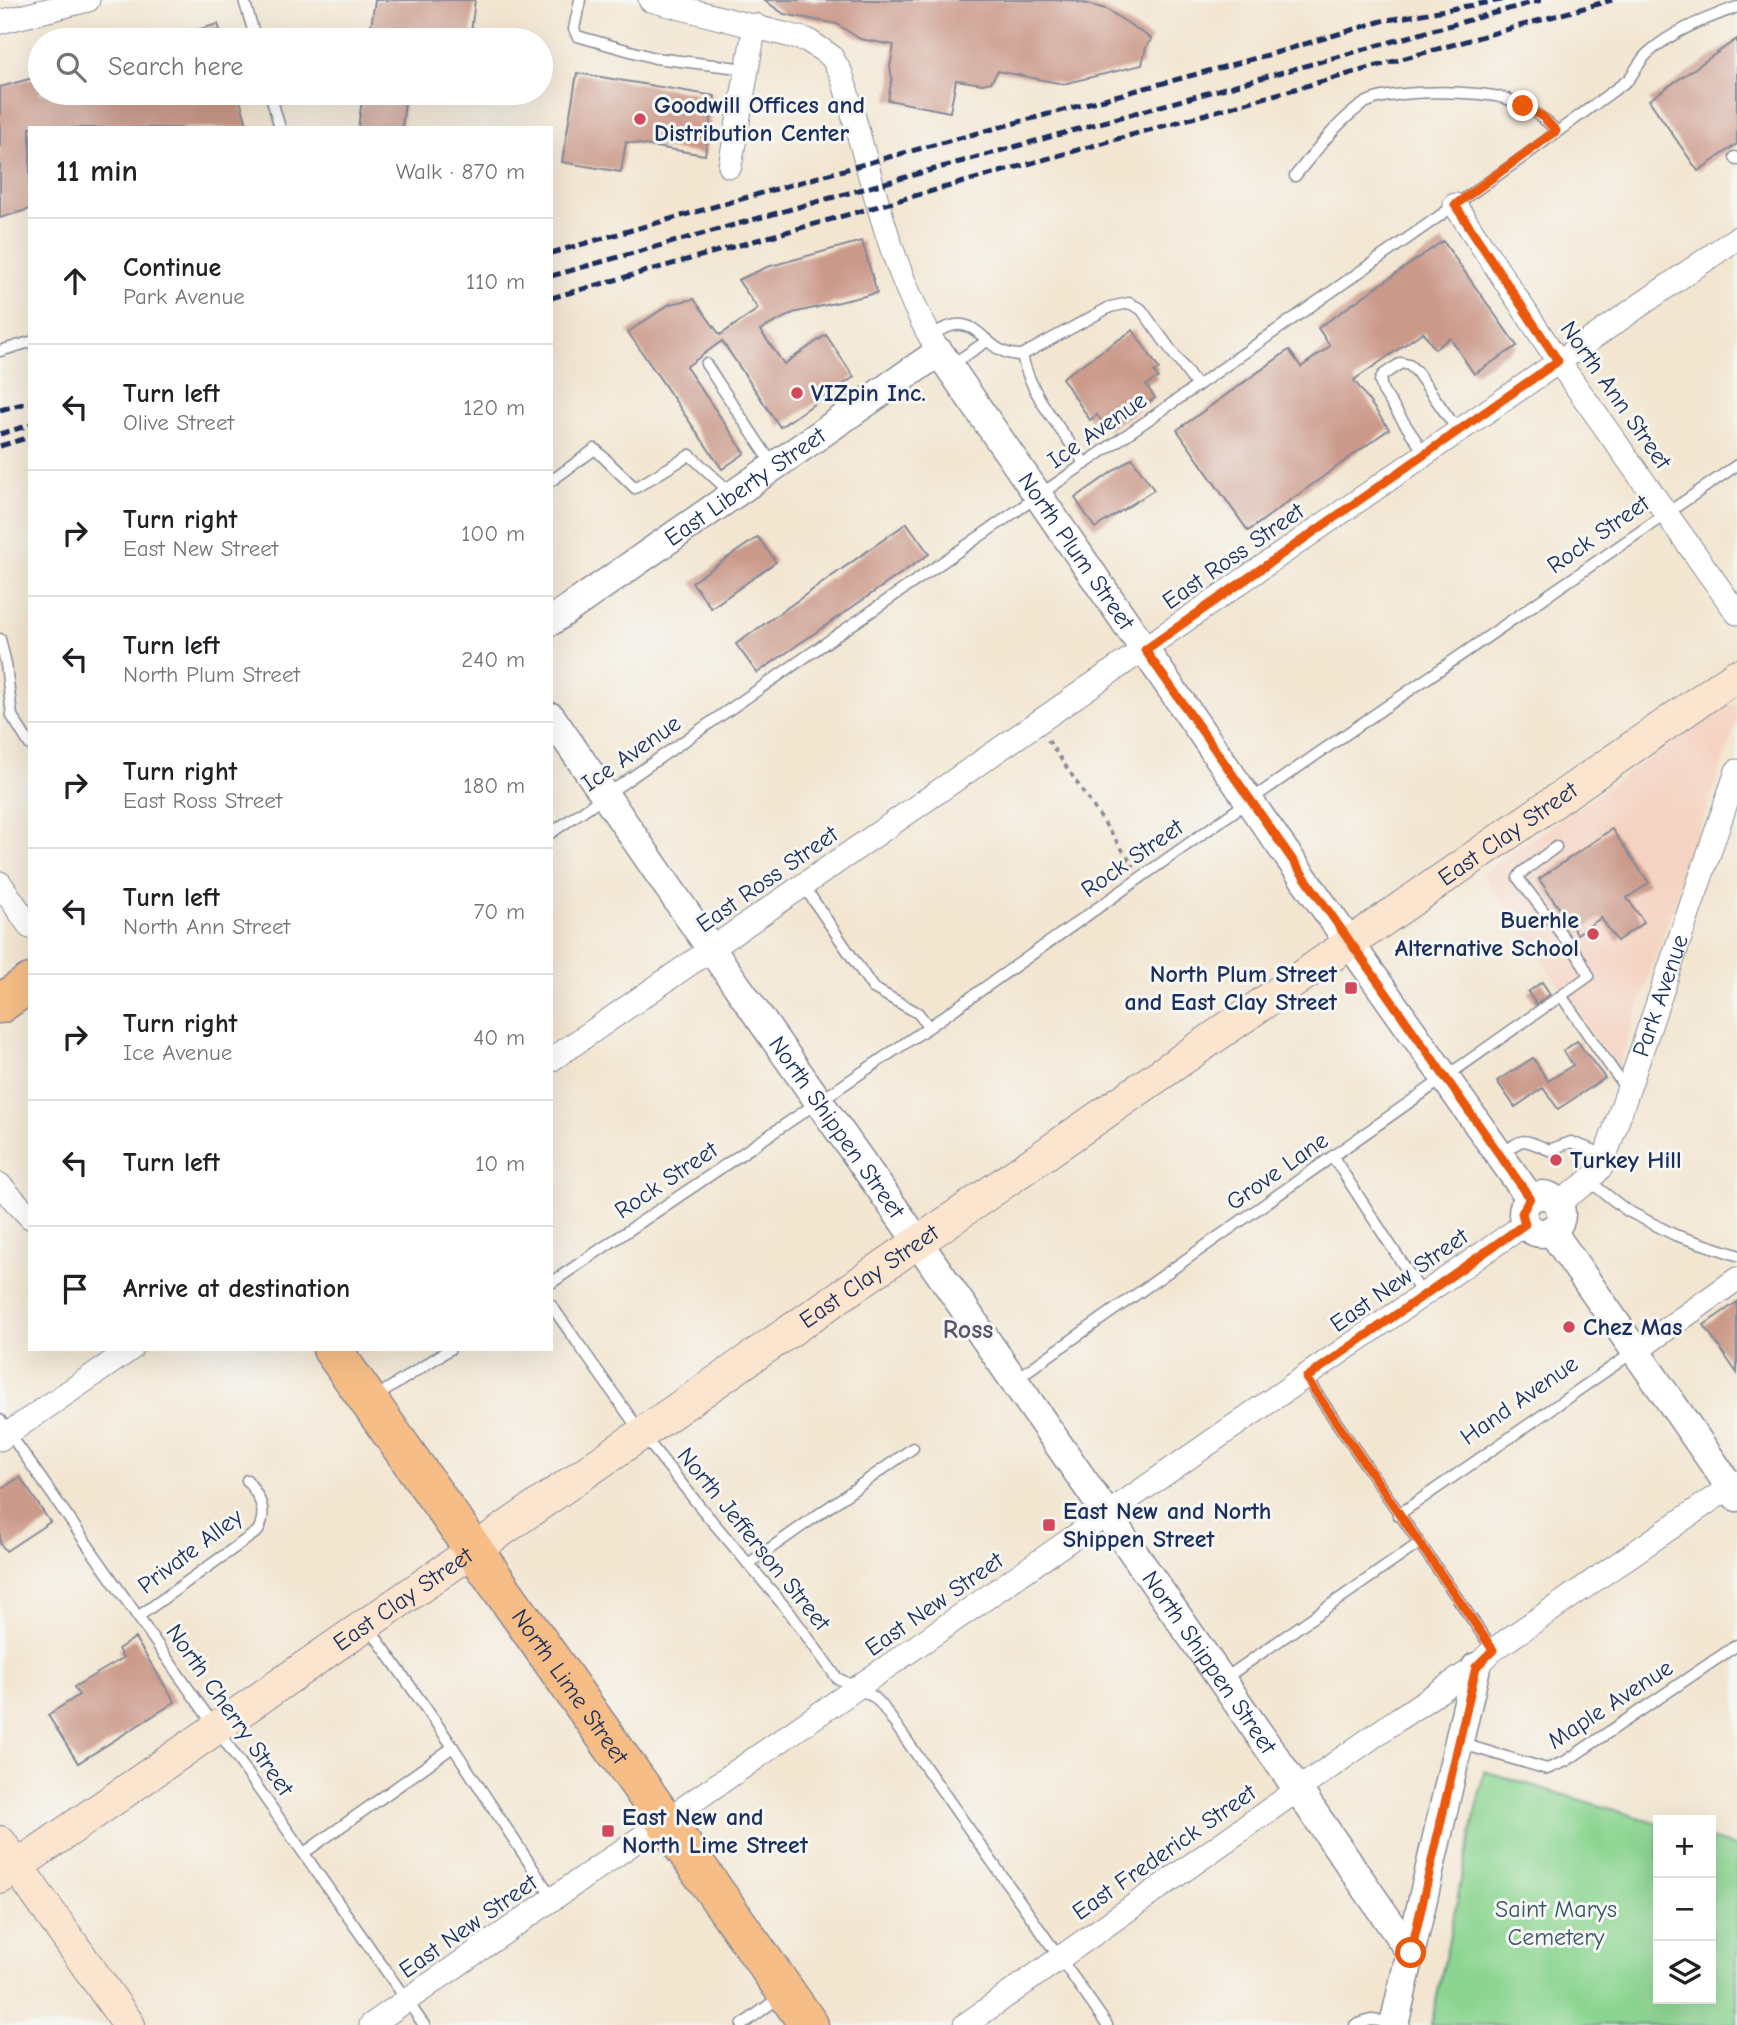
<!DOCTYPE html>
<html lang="en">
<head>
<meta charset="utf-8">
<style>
	:root { --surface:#fff; --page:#f2f2f2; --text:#202124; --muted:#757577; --line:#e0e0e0 }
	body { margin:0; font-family:"Comic Neue",sans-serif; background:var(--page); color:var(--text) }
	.controls { position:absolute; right:21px; bottom:21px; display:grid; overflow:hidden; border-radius:0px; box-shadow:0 7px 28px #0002 }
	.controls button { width:63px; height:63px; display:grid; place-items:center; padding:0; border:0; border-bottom:2px solid var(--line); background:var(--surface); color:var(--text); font:35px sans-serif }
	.stop { position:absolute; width:21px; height:21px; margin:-16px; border:5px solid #ea580c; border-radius:50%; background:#fff }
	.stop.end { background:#ea580c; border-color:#fff; box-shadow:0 2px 7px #0008 }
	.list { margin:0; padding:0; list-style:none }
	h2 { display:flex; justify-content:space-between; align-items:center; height:91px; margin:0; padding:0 28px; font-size:30px }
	h2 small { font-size:23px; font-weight:400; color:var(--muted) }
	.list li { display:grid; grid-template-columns:46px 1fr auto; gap:21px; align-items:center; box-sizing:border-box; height:126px; padding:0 28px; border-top:2px solid var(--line) }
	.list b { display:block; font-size:26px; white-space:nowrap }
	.list p { margin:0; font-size:23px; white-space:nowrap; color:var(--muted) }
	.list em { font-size:23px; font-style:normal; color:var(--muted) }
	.icon { flex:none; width:38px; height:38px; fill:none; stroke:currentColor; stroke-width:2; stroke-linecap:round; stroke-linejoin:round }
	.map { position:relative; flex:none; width:1737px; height:2025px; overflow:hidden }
	.search { position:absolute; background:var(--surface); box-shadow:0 7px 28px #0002; left:28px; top:28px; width:525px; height:77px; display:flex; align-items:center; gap:18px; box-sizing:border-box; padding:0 24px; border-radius:38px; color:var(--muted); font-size:26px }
	.panel { position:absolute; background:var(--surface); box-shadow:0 7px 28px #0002; left:28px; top:126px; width:525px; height:1225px; border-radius:0px }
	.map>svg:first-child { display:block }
	.built { fill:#f5d3c2 }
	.green { fill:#8cd591; stroke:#548278; stroke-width:2 }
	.building { fill:#cb9989 }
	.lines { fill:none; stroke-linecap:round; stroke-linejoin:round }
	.service-casing { stroke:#878a98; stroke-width:13 }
	.minor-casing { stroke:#878a98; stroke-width:25 }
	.tertiary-casing { stroke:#878a98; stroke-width:31 }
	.secondary-casing { stroke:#878a98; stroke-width:34 }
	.trunk-casing { stroke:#878a98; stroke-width:41 }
	.path { stroke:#878a98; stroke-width:3.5; stroke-dasharray:5 5; stroke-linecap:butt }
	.service { stroke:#fff; stroke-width:10 }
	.minor { stroke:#fff; stroke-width:23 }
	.tertiary { stroke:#fff; stroke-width:28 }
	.secondary { stroke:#fbe5cf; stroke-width:32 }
	.trunk { stroke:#f6be86; stroke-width:38 }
	.rail { stroke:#1b2f5e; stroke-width:5; stroke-dasharray:10 5; stroke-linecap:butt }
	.route { stroke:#ea580c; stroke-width:9 }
	.poi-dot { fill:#d1495b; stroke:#f6f6f2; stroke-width:2.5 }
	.labels { text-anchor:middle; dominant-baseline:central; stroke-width:6; stroke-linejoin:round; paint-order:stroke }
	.poi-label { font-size:24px; font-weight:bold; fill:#1b2f5e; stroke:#f6f6f2; text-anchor:start }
	.street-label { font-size:24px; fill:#1b2f5e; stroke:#f6f6f2 }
	.park-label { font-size:24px; fill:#37586b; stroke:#f6f6f2 }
	.neighbourhood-label { font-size:26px; font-weight:bold; fill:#59546d; stroke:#f6f6f2 }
</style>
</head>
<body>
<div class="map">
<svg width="1737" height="2025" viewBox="0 0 1737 2025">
	<rect width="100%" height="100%" fill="#f6f6f2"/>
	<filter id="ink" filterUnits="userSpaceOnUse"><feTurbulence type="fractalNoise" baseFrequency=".0143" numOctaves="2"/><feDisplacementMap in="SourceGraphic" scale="14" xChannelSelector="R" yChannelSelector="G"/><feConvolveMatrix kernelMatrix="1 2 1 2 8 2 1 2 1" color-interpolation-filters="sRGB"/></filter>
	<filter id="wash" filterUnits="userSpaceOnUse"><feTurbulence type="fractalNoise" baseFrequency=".00686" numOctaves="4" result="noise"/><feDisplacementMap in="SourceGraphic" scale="28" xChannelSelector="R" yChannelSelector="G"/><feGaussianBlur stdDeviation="1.57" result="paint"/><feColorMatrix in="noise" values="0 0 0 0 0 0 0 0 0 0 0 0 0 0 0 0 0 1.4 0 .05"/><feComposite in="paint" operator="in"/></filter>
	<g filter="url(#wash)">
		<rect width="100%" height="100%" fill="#f3e6d1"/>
		<polygon class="built" points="1727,704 1736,706 1737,722 1617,1070 1482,874"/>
		<polygon class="green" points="1484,1771 1658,1823 1658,1999 1711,1999 1711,1839 1737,1847 1737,2025 1431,2025"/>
		<g id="blocks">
			<g class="building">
				<polygon points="375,0 475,0 470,40 369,40"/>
				<polygon points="764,0 1071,0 1106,9 1152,39 1146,47 1142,65 1063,84 998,71 991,82 982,84 956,80 950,112 888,100 892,78 890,67 894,45 860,39 837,24 784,14"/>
				<polygon points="218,24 223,40 177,40 176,36"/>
				<polygon points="1737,39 1737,144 1698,171 1649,100"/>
				<polygon points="577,73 715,96 705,155 626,142 621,172 562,162"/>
				<polygon points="40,76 40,93 238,93 248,128 30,128 30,209 0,218 0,87"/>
				<polygon points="363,93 406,93 402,128 358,128"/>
				<polygon points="862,241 877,293 793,313 760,330 784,364 826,335 854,377 780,427 722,341 686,367 745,453 722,469 628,332 670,304 694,299 720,335 758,309 738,280 767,267"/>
				<polygon points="1443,241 1517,346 1474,374 1450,338 1435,349 1423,332 1354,380 1389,429 1248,531 1177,430 1289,350 1301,367 1330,346 1318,328"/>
				<polygon points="1133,330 1159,369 1154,372 1158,378 1146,385 1155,398 1108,430 1097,415 1090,420 1062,378"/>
				<polygon points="1132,458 1154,490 1095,528 1075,498"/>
				<polygon points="907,523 929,554 757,673 736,644"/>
				<polygon points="758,537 776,562 711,608 692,582"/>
				<polygon points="1612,829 1649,883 1627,898 1644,922 1617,941 1601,918 1577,934 1539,879"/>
				<polygon points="1542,982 1550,994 1536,1004 1528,992"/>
				<polygon points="1577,1041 1605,1078 1558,1109 1543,1088 1515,1107 1497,1081 1533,1058 1548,1081 1573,1065 1563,1051"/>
				<polygon points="1737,1302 1737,1373 1704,1325"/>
				<polygon points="20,1477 50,1522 6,1551 0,1543 0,1490"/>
				<polygon points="135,1638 175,1702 78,1763 48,1715 79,1695 74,1687 123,1658 118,1649"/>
			</g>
		</g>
	</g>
	<g filter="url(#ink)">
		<use href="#blocks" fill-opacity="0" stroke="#878a98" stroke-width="2"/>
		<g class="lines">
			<g class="service-casing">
				<g id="service">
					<polyline points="244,0 256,40"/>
					<polyline points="580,0 574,29 577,36 655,58 747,69"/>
					<polyline points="270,93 280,128"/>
					<polyline points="1735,157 1737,160"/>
					<path d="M 1295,176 C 1316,151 1337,121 1365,103 C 1388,89 1481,90 1507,99 C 1527,106 1542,116 1556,130"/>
					<path d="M 929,335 C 937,332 947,326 956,325 C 982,322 988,356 1022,355 L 1110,307 L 1129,303 L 1141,309 L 1197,386"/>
					<polyline points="0,351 30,342"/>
					<path d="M 1022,355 C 1030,395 1062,430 1085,464"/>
					<polyline points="706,364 773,465"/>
					<polyline points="951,365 987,341"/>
					<polyline points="1425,454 1383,391 1380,381 1383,375 1401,363 1409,365 1416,371 1458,431"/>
					<polyline points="551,481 595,449 635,488 690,455 732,494"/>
					<polyline points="0,639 6,664 12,716 30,745"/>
					<path d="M 551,833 L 1197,386 L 1515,163 L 1628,80 C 1635,72 1640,60 1648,53 C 1674,30 1705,19 1737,7"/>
					<polyline points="803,885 873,988 918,1013 929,1027"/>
					<polyline points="1562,997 1626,1089"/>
					<path d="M 1501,1155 C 1524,1137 1521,1138 1549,1150 L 1571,1142 L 1606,1155"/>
					<polyline points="1333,1157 1423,1295"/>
					<polyline points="1589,1181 1626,1210 1675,1235 1737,1255"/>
					<polyline points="551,1283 929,1027 1249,801 1737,465"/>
					<polyline points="551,1305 642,1434 701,1508 790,1613 837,1678 874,1697 881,1704 1107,2025"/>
					<polyline points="1306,1378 1493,1650"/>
					<polyline points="1016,1379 1589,976 1579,957 1518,878 1521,873 1556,847"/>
					<polyline points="374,1398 450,1349"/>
					<polyline points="0,1420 424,2025"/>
					<polyline points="1398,1515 1635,1351"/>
					<polyline points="748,1564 913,1448"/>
					<path d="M 139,1616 L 258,1531 C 268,1511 260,1497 247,1480"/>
					<polyline points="368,1626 453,1747 553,1899"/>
					<polyline points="1224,1679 1418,1544"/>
					<polyline points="1459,1743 1547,1769 1566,1761 1737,1645"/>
					<polyline points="304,1853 453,1747"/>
					<polyline points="742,2025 781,1996"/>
					<polyline points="1355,2025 1371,2020 1392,2022"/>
				</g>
			</g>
			<g class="minor-casing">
				<g id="minor">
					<path d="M 650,0 L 807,40 L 831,56 L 841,73 C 870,167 887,267 939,352"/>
					<polyline points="0,22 88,0"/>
					<polyline points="730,166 755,25"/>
					<polyline points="1455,205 1558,361 1737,613"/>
					<polyline points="0,883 30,927"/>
					<polyline points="551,1060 1737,238"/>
					<polyline points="0,1185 30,1217"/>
					<path id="s1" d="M 1558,1203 L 1589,1181 L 1602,1166 L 1737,771"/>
					<polyline points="1636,1351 1737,1279"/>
					<polyline points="0,1439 131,1349"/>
					<polyline points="371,2025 1525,1224"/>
					<polyline points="965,2025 1398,1719 1476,1667 1493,1650 1737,1482"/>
				</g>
			</g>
			<g class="tertiary-casing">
				<g id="tertiary">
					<path id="s2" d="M 551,621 L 939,352 L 1249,801 L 1530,1198"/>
					<path id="s3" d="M 551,717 L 711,949 L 918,1242 L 1411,1953"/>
					<circle cx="1542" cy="1214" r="19"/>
					<polyline points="1551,1230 1737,1497"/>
					<polyline points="1394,2025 1476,1667"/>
				</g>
			</g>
			<g class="secondary-casing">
				<g id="secondary">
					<polyline points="0,1842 129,2025"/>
					<path id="s4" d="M 0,1878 L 1737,675"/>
				</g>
			</g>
			<g class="trunk-casing">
				<g id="trunk">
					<polyline points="0,1004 30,983"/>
					<path id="s5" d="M 332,1349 L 809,2025"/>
				</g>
			</g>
			<polyline class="path" points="1048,740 1134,867"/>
			<use href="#service" class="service"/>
			<use href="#minor" class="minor"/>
			<use href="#tertiary" class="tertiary"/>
			<use href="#secondary" class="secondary"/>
			<use href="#trunk" class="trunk"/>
			<g class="rail">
				<polyline points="551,253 889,157 1275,53 1382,21 1502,0"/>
				<polyline points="551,276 1541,0"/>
				<polyline points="551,298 1612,0"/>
				<polyline points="0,410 30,402"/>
				<polyline points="0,434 30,425"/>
				<polyline points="0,446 30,437"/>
			</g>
		</g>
	</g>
	<g class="lines" filter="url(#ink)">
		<polyline class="route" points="1411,1953 1476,1667 1493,1650 1306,1378 1525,1224 1522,1213 1530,1198 1145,650 1558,361 1455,205 1556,131 1543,117 1523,106"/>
	</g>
	<g class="poi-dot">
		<circle cx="640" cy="119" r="7"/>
		<circle cx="797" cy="393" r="7"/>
		<circle cx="1593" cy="934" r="7"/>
		<rect x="1344" y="981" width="14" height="14" rx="3.5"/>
		<circle cx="1556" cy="1160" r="7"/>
		<circle cx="1569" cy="1327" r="7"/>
		<rect x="1042" y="1518" width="14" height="14" rx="3.5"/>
		<rect x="601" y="1824" width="14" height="14" rx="3.5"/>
	</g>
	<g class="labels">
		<g class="poi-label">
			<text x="654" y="105">Goodwill Offices and<tspan x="654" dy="28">Distribution Center</tspan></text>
			<text x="811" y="393">VIZpin Inc.</text>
			<text x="1579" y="920" text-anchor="end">Buerhle<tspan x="1579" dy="28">Alternative School</tspan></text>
			<text x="1337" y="974" text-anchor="end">North Plum Street<tspan x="1337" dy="28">and East Clay Street</tspan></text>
			<text x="1570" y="1160">Turkey Hill</text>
			<text x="1583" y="1327">Chez Mas</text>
			<text x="1063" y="1511">East New and North<tspan x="1063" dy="28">Shippen Street</tspan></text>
			<text x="622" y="1817">East New and<tspan x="622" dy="28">North Lime Street</tspan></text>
		</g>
		<g class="street-label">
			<text transform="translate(1616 395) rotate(55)">North Ann Street</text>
			<text transform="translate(1097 430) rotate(-35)">Ice Avenue</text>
			<text stroke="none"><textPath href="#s2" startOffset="236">East Liberty Street</textPath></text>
			<text transform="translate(1598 534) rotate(-35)">Rock Street</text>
			<text stroke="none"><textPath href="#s2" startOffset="714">North Plum Street</textPath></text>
			<text transform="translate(1233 556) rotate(-35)">East Ross Street</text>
			<text transform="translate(631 753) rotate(-35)">Ice Avenue</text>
			<text stroke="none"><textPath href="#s4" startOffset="1834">East Clay Street</textPath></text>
			<text transform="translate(1132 858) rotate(-35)">Rock Street</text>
			<text transform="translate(767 879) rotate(-35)">East Ross Street</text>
			<text stroke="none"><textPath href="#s1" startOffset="238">Park Avenue</textPath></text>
			<text stroke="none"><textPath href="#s3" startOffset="500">North Shippen Street</textPath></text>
			<text transform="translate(1277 1171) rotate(-35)">Grove Lane</text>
			<text transform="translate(666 1180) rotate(-34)">Rock Street</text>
			<text stroke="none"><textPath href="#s4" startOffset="1057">East Clay Street</textPath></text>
			<text transform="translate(1399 1280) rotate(-35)">East New Street</text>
			<text transform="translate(1519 1400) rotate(-35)">Hand Avenue</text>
			<text transform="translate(754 1539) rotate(51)">North Jefferson Street</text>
			<text transform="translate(190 1551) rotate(-37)">Private Alley</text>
			<text stroke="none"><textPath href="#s4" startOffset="490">East Clay Street</textPath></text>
			<text transform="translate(934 1604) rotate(-35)">East New Street</text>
			<text stroke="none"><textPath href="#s3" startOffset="1152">North Shippen Street</textPath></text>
			<text stroke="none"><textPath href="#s5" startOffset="413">North Lime Street</textPath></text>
			<text transform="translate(1610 1704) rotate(-33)">Maple Avenue</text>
			<text transform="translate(230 1710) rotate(55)">North Cherry Street</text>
			<text transform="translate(1164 1852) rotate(-35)">East Frederick Street</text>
			<text transform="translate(468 1926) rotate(-35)">East New Street</text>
		</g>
		<g class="park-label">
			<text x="1556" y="1909">Saint Marys<tspan x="1556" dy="28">Cemetery</tspan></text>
		</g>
		<g class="neighbourhood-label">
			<text x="968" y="1330">Ross</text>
		</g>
	</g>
</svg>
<div class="controls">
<button>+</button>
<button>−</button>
<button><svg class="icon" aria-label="layers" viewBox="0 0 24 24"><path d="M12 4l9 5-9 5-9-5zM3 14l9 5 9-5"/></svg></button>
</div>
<div class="stop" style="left:1411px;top:1953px"></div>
<div class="stop end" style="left:1523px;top:106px"></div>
<div class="search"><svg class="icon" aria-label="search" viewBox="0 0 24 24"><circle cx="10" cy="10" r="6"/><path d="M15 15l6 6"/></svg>Search here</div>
<section class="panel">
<h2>11 min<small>Walk · 870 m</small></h2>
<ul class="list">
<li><svg class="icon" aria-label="ahead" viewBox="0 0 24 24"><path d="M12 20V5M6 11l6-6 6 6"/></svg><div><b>Continue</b><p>Park Avenue</p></div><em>110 m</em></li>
<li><svg class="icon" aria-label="left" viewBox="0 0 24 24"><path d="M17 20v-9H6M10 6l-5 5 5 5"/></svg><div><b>Turn left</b><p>Olive Street</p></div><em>120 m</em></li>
<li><svg class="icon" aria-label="right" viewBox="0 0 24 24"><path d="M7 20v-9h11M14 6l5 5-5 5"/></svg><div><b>Turn right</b><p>East New Street</p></div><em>100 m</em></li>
<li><svg class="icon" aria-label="left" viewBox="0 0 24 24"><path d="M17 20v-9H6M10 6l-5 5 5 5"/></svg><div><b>Turn left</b><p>North Plum Street</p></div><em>240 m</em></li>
<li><svg class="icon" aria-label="right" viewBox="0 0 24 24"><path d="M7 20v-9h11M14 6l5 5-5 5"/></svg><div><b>Turn right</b><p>East Ross Street</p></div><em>180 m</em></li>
<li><svg class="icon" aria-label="left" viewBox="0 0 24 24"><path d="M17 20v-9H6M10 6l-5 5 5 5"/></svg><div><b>Turn left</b><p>North Ann Street</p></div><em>70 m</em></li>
<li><svg class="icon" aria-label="right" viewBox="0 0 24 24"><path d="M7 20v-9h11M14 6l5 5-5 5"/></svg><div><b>Turn right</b><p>Ice Avenue</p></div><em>40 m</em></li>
<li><svg class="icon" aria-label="left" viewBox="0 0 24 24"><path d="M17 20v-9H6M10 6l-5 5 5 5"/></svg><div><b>Turn left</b></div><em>10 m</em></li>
<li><svg class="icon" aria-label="arrive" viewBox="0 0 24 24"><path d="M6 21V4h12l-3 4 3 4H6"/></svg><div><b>Arrive at destination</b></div></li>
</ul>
</section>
</div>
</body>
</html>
